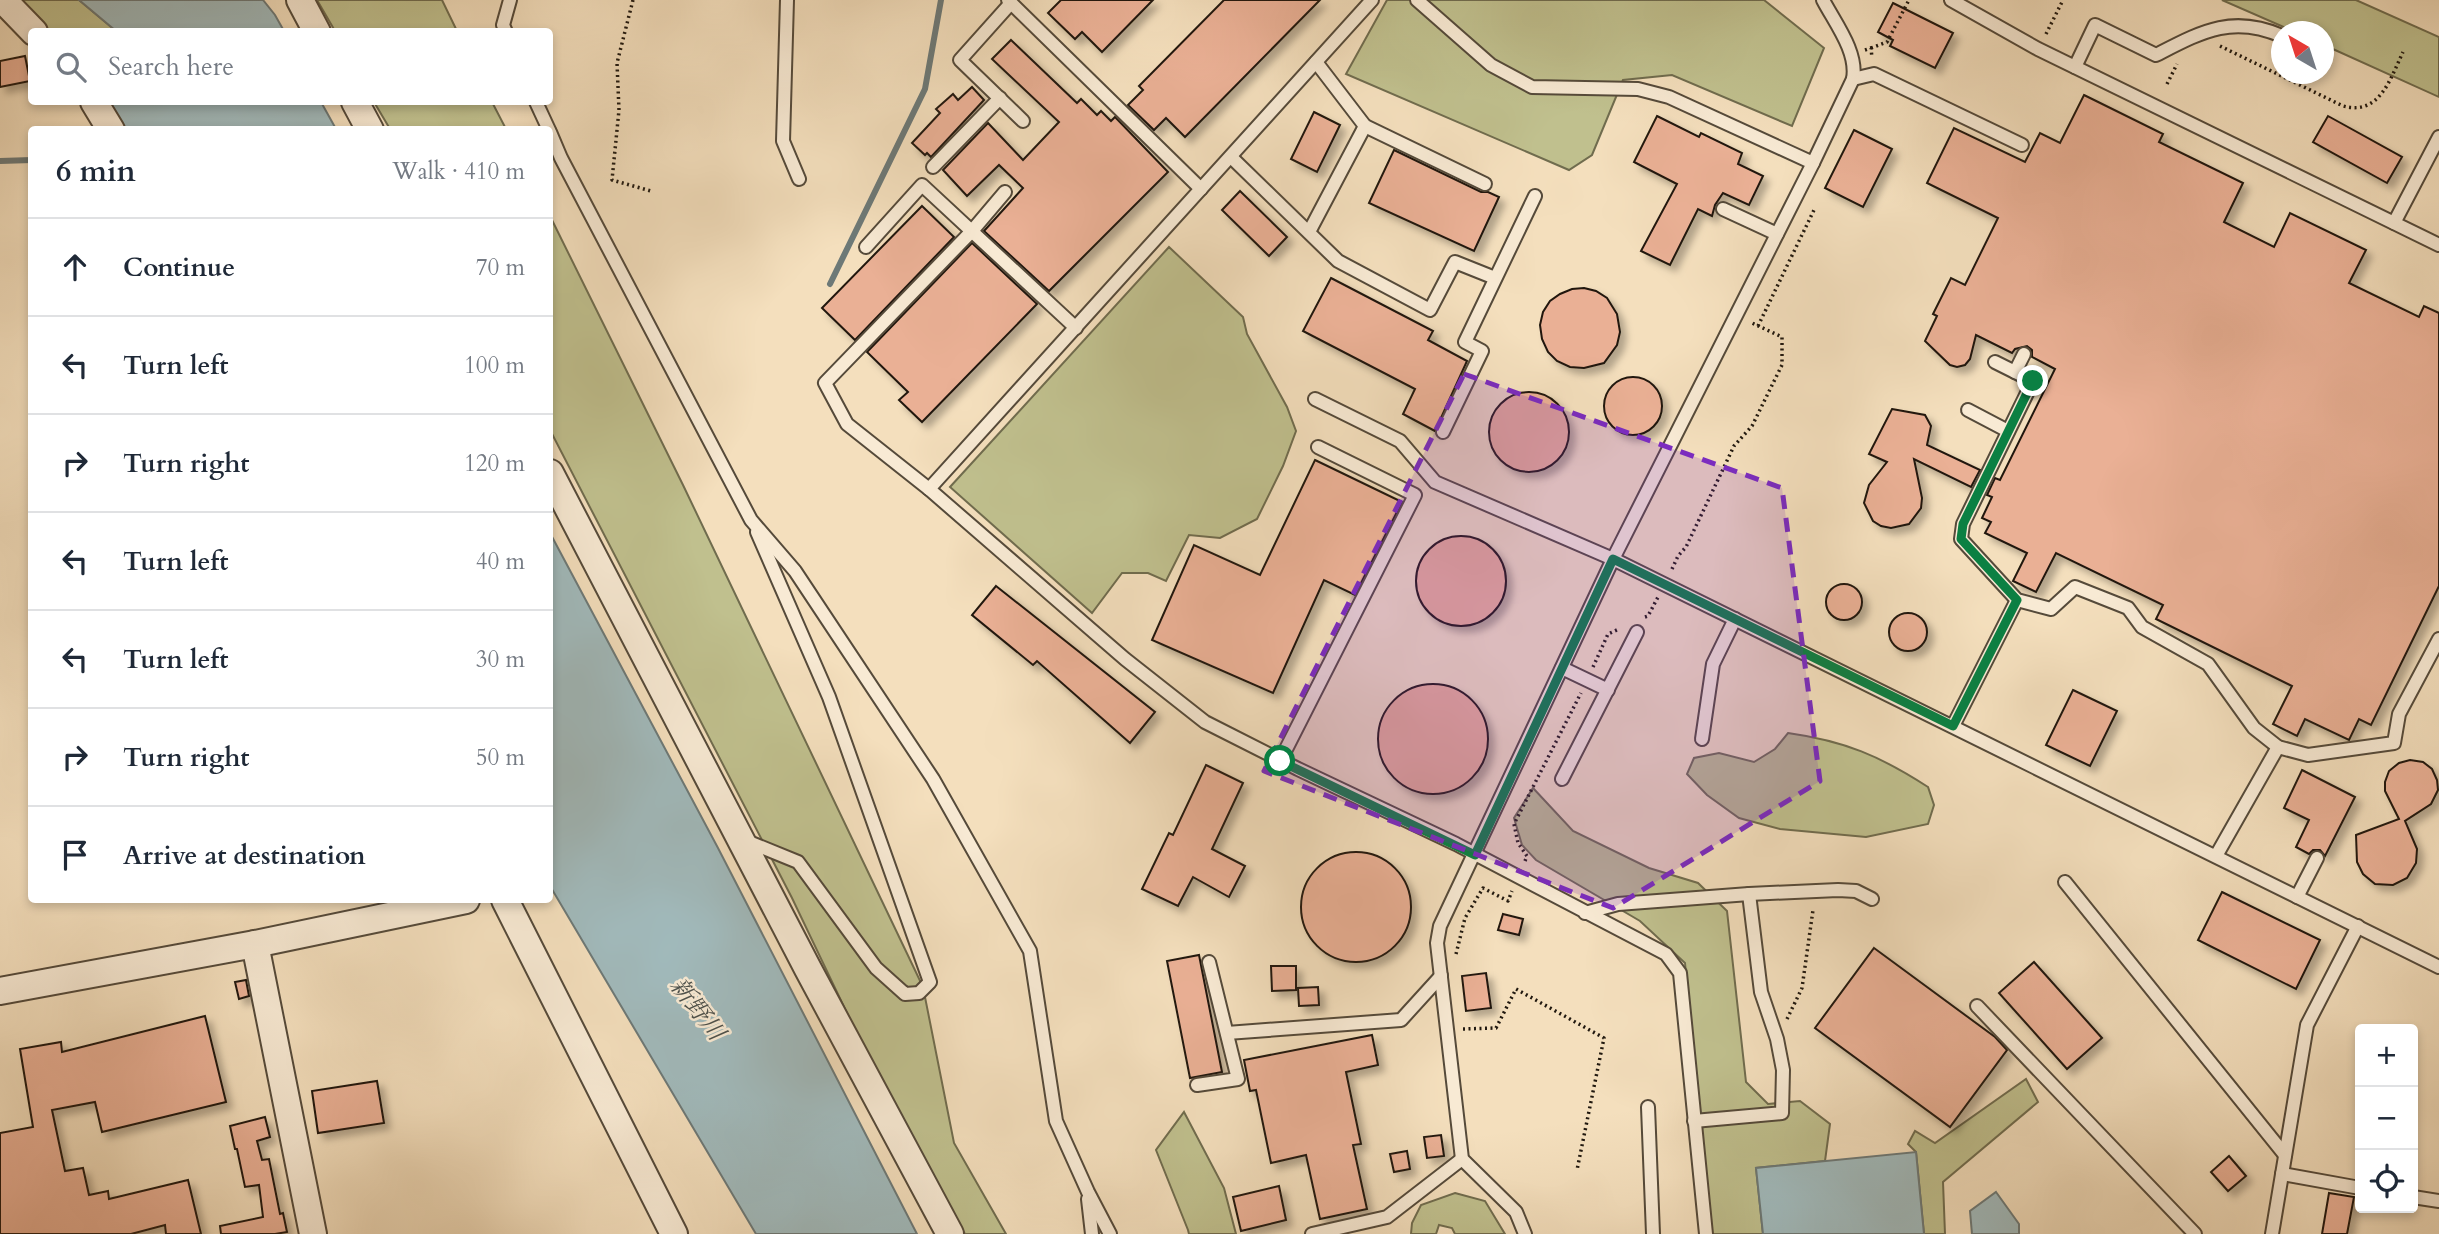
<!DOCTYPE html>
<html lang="en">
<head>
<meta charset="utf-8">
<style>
	:root { --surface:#fff; --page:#f2f2f3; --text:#1f2937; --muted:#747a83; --line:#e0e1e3 }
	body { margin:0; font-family:Cardo,"Noto Serif JP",serif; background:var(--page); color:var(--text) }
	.controls { position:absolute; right:21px; bottom:21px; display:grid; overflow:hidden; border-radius:7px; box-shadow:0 4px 10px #0003 }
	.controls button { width:63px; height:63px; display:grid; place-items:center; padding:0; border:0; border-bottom:2px solid var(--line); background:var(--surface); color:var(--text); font:35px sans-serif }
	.compass { position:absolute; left:2271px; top:21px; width:63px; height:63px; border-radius:50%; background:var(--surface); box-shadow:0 4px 10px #0003; rotate:321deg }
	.stop { position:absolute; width:21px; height:21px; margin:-16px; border:5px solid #0b8043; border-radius:50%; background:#fff }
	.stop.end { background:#0b8043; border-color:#fff; box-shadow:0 2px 7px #0008 }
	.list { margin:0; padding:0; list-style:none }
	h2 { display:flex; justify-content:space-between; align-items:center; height:91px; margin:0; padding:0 28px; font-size:30px }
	h2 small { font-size:23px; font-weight:400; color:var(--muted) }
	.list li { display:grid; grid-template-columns:46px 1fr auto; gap:21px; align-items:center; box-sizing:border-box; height:98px; padding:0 28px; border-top:2px solid var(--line) }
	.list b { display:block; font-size:26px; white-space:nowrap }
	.list em { font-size:23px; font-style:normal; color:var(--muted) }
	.icon { flex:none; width:38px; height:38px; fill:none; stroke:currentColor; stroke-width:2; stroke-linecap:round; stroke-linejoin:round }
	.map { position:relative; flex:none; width:2439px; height:1234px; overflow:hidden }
	.search { position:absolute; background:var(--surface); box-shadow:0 4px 10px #0003; left:28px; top:28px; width:525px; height:77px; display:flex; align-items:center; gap:18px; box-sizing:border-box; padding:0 24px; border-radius:7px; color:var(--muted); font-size:26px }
	.panel { position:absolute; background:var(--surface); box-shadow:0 4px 10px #0003; left:28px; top:126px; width:525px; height:777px; border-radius:7px }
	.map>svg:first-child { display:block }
	.green { fill:#c0c08e; stroke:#706c4e; stroke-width:2 }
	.water { fill:#a1babc; stroke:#6d7977; stroke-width:2 }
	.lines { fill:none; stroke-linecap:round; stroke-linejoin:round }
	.stream { stroke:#6d7977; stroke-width:6 }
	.building { fill:#eab095; stroke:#20180f; stroke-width:2; filter:url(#shadow) }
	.service-casing { stroke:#554a3a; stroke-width:16 }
	.minor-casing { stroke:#554a3a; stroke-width:30 }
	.path { stroke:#20180f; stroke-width:3.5; stroke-dasharray:2 3.5; stroke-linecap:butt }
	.service { stroke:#f8ead4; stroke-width:12 }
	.minor { stroke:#f8ead4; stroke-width:26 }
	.route { stroke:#0b8043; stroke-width:9 }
	.marked { fill:#7b2cbf; fill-opacity:0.2; stroke:#7b2cbf; stroke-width:5; stroke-dasharray:14 9; stroke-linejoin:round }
	.labels { text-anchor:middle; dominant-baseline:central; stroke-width:5; stroke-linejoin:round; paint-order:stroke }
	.water-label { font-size:24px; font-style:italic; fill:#4d514c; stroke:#f8ead4 }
</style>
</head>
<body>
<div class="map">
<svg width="2439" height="1234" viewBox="0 0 2439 1234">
	<defs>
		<filter id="shadow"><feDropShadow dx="6" dy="6" stdDeviation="3.5" flood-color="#0004"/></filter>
	</defs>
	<rect width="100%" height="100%" fill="#f4dfbd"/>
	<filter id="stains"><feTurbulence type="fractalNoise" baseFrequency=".00286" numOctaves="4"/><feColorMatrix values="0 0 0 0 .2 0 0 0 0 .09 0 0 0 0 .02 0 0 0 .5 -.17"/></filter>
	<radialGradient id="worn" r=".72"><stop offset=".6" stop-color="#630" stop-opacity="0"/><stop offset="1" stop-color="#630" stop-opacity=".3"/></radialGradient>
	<g class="green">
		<polygon points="19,0 79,0 116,31 48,31"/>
		<polygon points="317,0 442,0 457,31 335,31"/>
		<polygon points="1387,0 1764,0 1824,48 1792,126 1672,75 1623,80 1592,155 1569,170 1346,74"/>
		<polygon points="2222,0 2356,0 2439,37 2439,97 2324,45 2324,32 2293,31"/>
		<polygon points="374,102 492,102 506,129 390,129"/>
		<polygon points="550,216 683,485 913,966 923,987 954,1143 1006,1234 965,1234 889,1101 792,898 550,430"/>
		<polygon points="1169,247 1243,317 1247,334 1287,407 1296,431 1283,466 1257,519 1220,538 1189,535 1166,581 1148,573 1122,573 1092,613 950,487"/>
		<path d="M 1788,733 C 1845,741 1880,756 1928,787 L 1934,805 L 1928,824 L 1866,837 L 1780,829 L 1739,818 L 1707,795 L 1687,774 L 1694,758 L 1719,753 L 1754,762 L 1775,749 Z"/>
		<polygon points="1533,788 1573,831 1649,868 1698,883 1727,911 1746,1082 1768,1104 1800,1101 1830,1124 1825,1161 1756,1168 1763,1234 1710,1234 1685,963 1640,921 1536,860 1522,845 1514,818"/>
		<polygon points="2026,1079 2038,1102 1943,1182 1945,1234 1924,1234 1916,1152 1908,1144 1915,1131 1935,1143"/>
		<polygon points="1184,1112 1224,1188 1236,1234 1189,1234 1188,1230 1156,1150"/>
		<polygon points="1455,1193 1485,1201 1505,1234 1455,1234 1452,1228 1439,1225 1436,1234 1411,1234 1412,1223 1421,1205"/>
	</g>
	<g class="water">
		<polygon points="79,0 263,0 275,15 284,31 116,31"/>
		<polygon points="109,102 321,102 336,129 124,129"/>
		<polygon points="550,533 718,848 917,1234 756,1234 550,886"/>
		<polygon points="1916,1152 1924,1234 1763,1234 1756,1168"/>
		<polygon points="1996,1192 2019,1224 2019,1234 1972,1234 1970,1211"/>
	</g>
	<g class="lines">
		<g class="stream">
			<polyline points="0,161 32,160"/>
			<polyline points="830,284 925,89 941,0"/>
		</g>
	</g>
	<g class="building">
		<polygon points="1061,0 1153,0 1102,52 1082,32 1075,39 1048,13"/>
		<polygon points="1224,0 1320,0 1185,137 1166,118 1154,130 1128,105 1143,90 1139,86"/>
		<polygon points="1893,3 1953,33 1935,68 1890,46 1893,40 1878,32"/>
		<polygon points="1011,40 1077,103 1081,99 1097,115 1101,111 1111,121 1115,117 1168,172 1049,291 984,231 1023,188 999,165 967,196 943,170 988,123 1023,160 1059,122 992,59"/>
		<polygon points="25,56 30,81 0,87 0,61"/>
		<polygon points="972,87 984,100 931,157 927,153 925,155 912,143 940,113 936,109 953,94 958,100"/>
		<polygon points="2084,95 2163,134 2159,142 2243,183 2224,222 2274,247 2290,213 2366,250 2349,283 2419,317 2424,306 2439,313 2439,586 2371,725 2359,719 2349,740 2305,719 2297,736 2273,724 2292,686 2156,619 2163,605 2056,553 2036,592 2013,581 2027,553 1985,533 1991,522 1982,518 1992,497 1987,495 1995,478 2000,480 2055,369 2032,357 2032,350 2027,346 2015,349 2012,353 1976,335 1970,359 1965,365 1957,367 1950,365 1925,341 1937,316 1933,314 1951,278 1965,285 1998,218 1927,183 1954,128 2025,162 2040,133 2060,143"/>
		<polygon points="1314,112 1340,125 1317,172 1291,159"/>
		<polygon points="1657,116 1699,137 1701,133 1742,153 1738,164 1763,176 1749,205 1723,193 1715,205 1712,216 1698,209 1670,265 1641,251 1677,184 1634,162"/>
		<polygon points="2328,116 2402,157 2387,183 2313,142"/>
		<polygon points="1854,130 1892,149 1863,207 1825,188"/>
		<polygon points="1394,150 1481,192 1488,192 1499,197 1474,251 1369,203"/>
		<polygon points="1240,191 1287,237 1269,256 1222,210"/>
		<polygon points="922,206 954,237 855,340 822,308"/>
		<polygon points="972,243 1037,304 922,422 899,400 908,392 867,352"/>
		<polygon points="1331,278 1433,331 1428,340 1467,361 1435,431 1403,414 1415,389 1303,331"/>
		<polygon points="1584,288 1596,291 1607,298 1617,314 1620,332 1617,345 1604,363 1584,368 1570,367 1557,361 1548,352 1542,339 1540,325 1543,312 1550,301 1560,294 1572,289"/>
		<circle cx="1633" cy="406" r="29"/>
		<circle cx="1529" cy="432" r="40"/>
		<polygon points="1892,409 1925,415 1931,426 1927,445 1980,470 1971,487 1914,459 1922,498 1921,508 1909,524 1891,528 1881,526 1873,521 1864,503 1869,485 1887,462 1869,454"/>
		<polygon points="1315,460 1402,502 1355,595 1324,580 1273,693 1152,640 1194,545 1260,575"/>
		<circle cx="1461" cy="581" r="45"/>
		<circle cx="1844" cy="602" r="18"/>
		<polygon points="996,586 1155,712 1130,743 1037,661 1033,665 972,615"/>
		<circle cx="1908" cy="632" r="19"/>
		<circle cx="1433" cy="739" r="55"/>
		<polygon points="2073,690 2117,711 2090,766 2046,745"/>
		<polygon points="2410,760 2423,762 2432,769 2437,780 2438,790 2431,804 2405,821 2417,849 2416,863 2407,878 2393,885 2375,884 2363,874 2357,862 2356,835 2399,819 2385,791 2385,782 2389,771 2399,763"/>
		<polygon points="1206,765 1243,783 1212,849 1245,866 1229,897 1193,877 1178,906 1142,889 1169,833 1173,835"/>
		<polygon points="2302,770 2355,797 2325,856 2320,850 2313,850 2309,854 2296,847 2309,820 2284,808"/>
		<circle cx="1356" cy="907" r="55"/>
		<polygon points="2222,892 2320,940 2296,989 2198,940"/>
		<polygon points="1503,914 1523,919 1519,935 1498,930"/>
		<polygon points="1874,948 1995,1037 2007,1050 1950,1127 1815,1028"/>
		<polygon points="1199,955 1222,1072 1190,1078 1167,961"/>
		<polygon points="2034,962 2102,1038 2067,1069 1999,993"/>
		<polygon points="1271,966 1296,966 1296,990 1272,991"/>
		<polygon points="1486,973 1491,1008 1466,1011 1462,976"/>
		<polygon points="246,980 249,996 239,999 235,982"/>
		<polygon points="1318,987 1319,1005 1299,1006 1298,988"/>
		<polygon points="205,1016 226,1102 102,1132 95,1102 52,1110 65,1171 83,1168 89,1195 108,1191 109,1199 188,1180 201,1234 166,1234 165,1225 131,1234 0,1234 0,1133 33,1127 20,1049 61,1042 62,1052"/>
		<polygon points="1372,1035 1378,1065 1346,1072 1361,1144 1353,1145 1367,1209 1320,1219 1306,1155 1271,1163 1256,1090 1250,1091 1244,1060"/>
		<polygon points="377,1081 384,1123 318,1133 312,1091"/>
		<polygon points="265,1117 270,1137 257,1141 262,1160 269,1159 280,1214 283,1213 287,1232 275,1234 221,1234 220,1226 263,1217 259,1185 245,1187 237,1149 235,1149 230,1126"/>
		<polygon points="1441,1135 1444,1156 1427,1158 1424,1137"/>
		<polygon points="1407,1151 1410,1169 1394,1172 1390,1154"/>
		<polygon points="2229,1156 2246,1176 2228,1191 2211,1172"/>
		<polygon points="1279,1186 1286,1220 1241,1231 1233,1197"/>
		<polygon points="2329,1193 2354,1197 2347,1234 2322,1234"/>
	</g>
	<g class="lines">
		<g class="service-casing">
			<g id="service">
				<polyline points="787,0 783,141 799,179"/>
				<polyline points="1008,0 1201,189"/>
				<polyline points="1417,0 1491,65 1532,87 1638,89 1669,97 1813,163"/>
				<polyline points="1951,0 2038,49 2439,245"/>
				<polyline points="1011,3 960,60 1023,121"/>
				<polyline points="506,32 503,25 510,0"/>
				<path d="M 2075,67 L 2095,25 L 2156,55 C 2201,32 2232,14 2282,36"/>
				<polyline points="1853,79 1874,74 2022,145"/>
				<polyline points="536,102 549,130"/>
				<polyline points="1365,126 1485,184"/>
				<polyline points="550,132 561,158 751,520 795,571 933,779 1030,951 1056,1121 1088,1192 1110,1234"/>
				<polyline points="1231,157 1338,261 1430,310 1455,262 1495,278"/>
				<polyline points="933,167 1000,98"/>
				<polyline points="1005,192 972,231 825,383 847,424 929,489 1125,659 1205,722 1298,769 1456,844 1666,954 1680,973 1706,1234"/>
				<polyline points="1723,209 1777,234"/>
				<polyline points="2394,223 2439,137"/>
				<polyline points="1309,232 1365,126 1316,62"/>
				<polyline points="866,247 922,185 1076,328"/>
				<polyline points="1995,362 2033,381 1963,524 1961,539 2017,600 2051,609 2075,587 2128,608 2142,627 2208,664 2254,728 2278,747 2308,755 2394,743 2399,714 2439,639"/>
				<polyline points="2015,372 2024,354"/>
				<polyline points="1315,399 1400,441 1435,482 1613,559 2439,967"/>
				<polyline points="1968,410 2008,431"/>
				<polyline points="1443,432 1482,351 1465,342 1535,196"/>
				<polyline points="929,489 1372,0"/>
				<polyline points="1562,668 1608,690"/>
				<polyline points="1953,726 2017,600"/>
				<polyline points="1702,739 1713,664 1735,619"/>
				<polyline points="1280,761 1415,495 1318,447"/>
				<polyline points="1562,779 1637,632"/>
				<polyline points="744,840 798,862 876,968 905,994 919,993 930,982 829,697 757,532"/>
				<polyline points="2216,856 2278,747"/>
				<polyline points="2065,882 2285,1155"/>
				<polyline points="2297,897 2317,858"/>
				<polyline points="1585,913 1618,904 1749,894 1838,890 1856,891 1872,899"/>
				<polyline points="1977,1006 2195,1234"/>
				<polyline points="1227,1033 1401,1020 1441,976"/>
				<polyline points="1197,1085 1238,1079 1209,962"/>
				<polyline points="1648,1107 1653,1234"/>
				<polyline points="1694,1121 1782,1113 1783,1070 1777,1039 1761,992 1749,894"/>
				<polyline points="2282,1174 2360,1188"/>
				<polyline points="2413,1197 2439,1201"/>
				<polyline points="1088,1199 1092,1234"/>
				<polyline points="1312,1234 1387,1217 1462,1159"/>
				<path d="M 1525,1234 L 1516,1212 L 1462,1159 L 1437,943 L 1440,926 L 1613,559 L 1813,163 L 1853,79 C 1858,52 1835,23 1823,0"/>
				<polyline points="2272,1234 2307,1025 2358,926"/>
			</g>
		</g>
		<g class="minor-casing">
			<g id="minor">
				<polyline points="3,0 34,32"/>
				<polyline points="300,0 317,32"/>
				<polyline points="94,102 111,130"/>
				<polyline points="355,102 370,130"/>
				<polyline points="550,473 808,969 950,1234"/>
				<polyline points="505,900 674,1234"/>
				<polyline points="255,944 313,1234"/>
				<polyline points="0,991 255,944 466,900"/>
			</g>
		</g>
		<g class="path">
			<polyline points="633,0 617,63 619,110 612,180 651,191"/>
			<polyline points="2046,34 2063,0"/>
			<path d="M 2220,46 L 2343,106 C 2380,116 2390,79 2403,52"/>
			<polyline points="1871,48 1887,42 1909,0"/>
			<polyline points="1865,50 1871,48 1872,58"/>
			<polyline points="2167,84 2177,64"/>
			<polyline points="1758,326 1814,210"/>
			<polyline points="1672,569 1678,556 1686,547 1734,446 1752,426 1782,365 1782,337 1752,323"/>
			<polyline points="1645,617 1648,616 1658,597"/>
			<polyline points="1593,667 1608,634 1619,629"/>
			<polyline points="1525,861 1527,856 1518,843 1514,824 1581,693"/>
			<polyline points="1456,954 1465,918 1483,888 1508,901 1512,891"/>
			<polyline points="1787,1019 1802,988 1813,910"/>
			<polyline points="1463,1029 1496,1028 1516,989 1604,1038 1577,1170"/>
		</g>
		<use href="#service" class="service"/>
		<use href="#minor" class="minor"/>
	</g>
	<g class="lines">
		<polyline class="route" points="1280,761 1475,855 1613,559 1953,726 2017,600 1961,539 1963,524 2033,381"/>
	</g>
	<path class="marked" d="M 1464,374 L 1782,488 L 1820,781 L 1613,908 L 1264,771 Z"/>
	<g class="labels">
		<g class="water-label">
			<text transform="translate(697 1009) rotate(52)">新野川</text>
		</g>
	</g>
	<rect width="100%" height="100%" filter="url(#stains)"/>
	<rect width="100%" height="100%" fill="url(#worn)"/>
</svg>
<div class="controls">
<button>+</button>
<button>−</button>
<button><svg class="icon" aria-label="locate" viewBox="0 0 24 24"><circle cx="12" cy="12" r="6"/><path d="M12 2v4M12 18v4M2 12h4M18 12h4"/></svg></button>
</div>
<svg class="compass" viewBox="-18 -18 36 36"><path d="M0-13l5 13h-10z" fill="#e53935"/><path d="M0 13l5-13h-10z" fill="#747a83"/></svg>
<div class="stop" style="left:1280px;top:761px"></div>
<div class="stop end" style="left:2033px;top:381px"></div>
<div class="search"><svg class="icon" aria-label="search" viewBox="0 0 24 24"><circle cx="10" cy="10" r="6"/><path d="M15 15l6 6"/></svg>Search here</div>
<section class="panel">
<h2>6 min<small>Walk · 410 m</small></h2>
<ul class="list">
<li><svg class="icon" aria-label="ahead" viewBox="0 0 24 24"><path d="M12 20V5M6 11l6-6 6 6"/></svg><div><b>Continue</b></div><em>70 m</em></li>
<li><svg class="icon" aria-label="left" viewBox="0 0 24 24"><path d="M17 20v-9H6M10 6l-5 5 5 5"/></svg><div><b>Turn left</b></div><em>100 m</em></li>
<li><svg class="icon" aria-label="right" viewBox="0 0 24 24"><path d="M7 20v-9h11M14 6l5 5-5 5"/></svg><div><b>Turn right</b></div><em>120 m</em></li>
<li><svg class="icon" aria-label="left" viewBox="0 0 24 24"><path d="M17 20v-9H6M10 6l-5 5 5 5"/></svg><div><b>Turn left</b></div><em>40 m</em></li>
<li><svg class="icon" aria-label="left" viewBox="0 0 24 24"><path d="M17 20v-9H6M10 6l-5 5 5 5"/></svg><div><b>Turn left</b></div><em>30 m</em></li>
<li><svg class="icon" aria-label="right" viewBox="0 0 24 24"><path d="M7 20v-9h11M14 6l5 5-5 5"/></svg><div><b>Turn right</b></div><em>50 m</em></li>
<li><svg class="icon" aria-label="arrive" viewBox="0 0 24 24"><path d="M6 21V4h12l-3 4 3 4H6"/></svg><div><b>Arrive at destination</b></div></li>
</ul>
</section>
</div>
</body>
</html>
